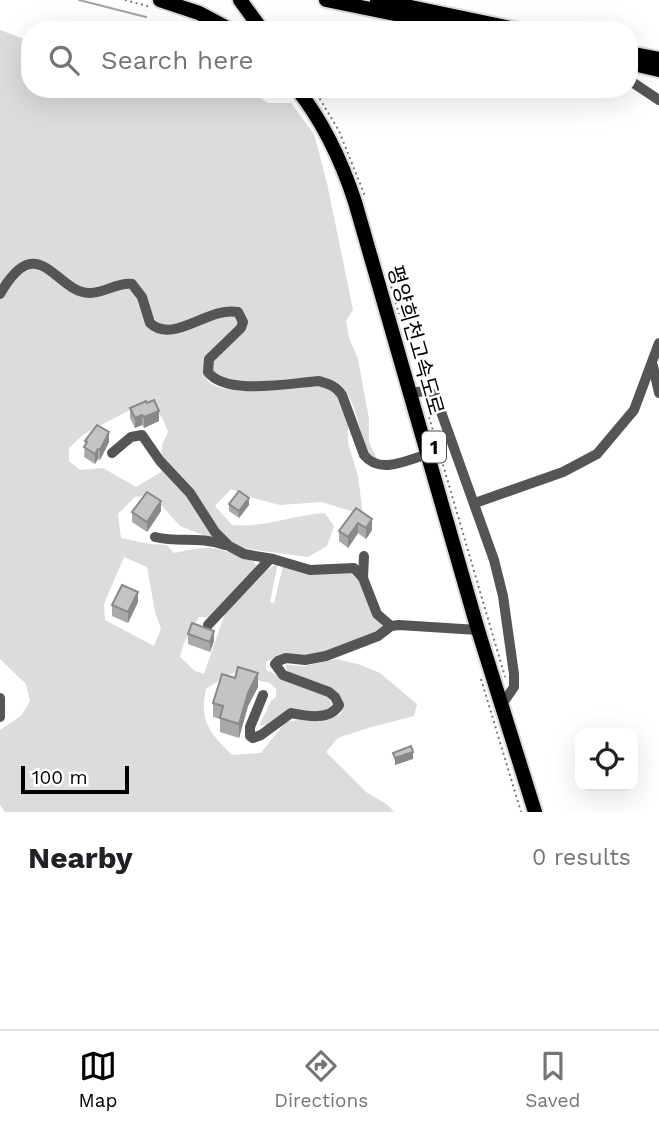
<!DOCTYPE html>
<html lang="en">
<head>
<meta charset="utf-8">
<style>
	:root { --surface:#fff; --page:#f2f2f2; --text:#202124; --muted:#757577; --line:#e0e0e0; --accent:#000 }
	body { margin:0; font-family:"Work Sans","Noto Sans KR",sans-serif; background:var(--page); color:var(--text) }
	.controls { position:absolute; right:21px; bottom:21px; display:grid; overflow:hidden; border-radius:14px; box-shadow:0 7px 28px #0002 }
	.controls button { width:63px; height:63px; display:grid; place-items:center; padding:0; border:0; border-bottom:2px solid var(--line); background:var(--surface); color:var(--text); font:35px sans-serif }
	.scale { position:absolute; left:21px; bottom:18px; width:108px; box-sizing:border-box; padding-left:7px; border:4px solid #000; border-top:0; font-size:19px; line-height:24px; white-space:nowrap; color:#000; -webkit-text-stroke:5px #fff; paint-order:stroke }
	.list { margin:0; padding:0; list-style:none }
	h2 { display:flex; justify-content:space-between; align-items:center; height:91px; margin:0; padding:0 28px; font-size:30px }
	h2 small { font-size:23px; font-weight:400; color:var(--muted) }
	.icon { flex:none; width:38px; height:38px; fill:none; stroke:currentColor; stroke-width:2; stroke-linecap:round; stroke-linejoin:round }
	.map { position:relative; flex:none; width:659px; height:812px; overflow:hidden }
	.search { position:absolute; background:var(--surface); box-shadow:0 7px 28px #0002; left:21px; right:21px; top:21px; height:77px; display:flex; align-items:center; gap:18px; box-sizing:border-box; padding:0 24px; border-radius:28px; color:var(--muted); font-size:26px }
	.sheet { height:217px; background:var(--surface) }
	nav { display:flex; justify-content:space-around; align-items:center; box-sizing:border-box; height:98px; border-top:2px solid var(--line); background:var(--surface); font-size:19px; color:var(--muted) }
	nav a { display:grid; justify-items:center; gap:4px }
	nav .on { color:var(--accent) }
	.map>svg:first-child { display:block }
	.green { fill:#dcdcdc; fill-rule:evenodd }
	.lines { fill:none; stroke-linecap:round; stroke-linejoin:round }
	.stream { stroke:#a3a3a3; stroke-width:2 }
	.highway-casing { stroke:#dbdbdb; stroke-width:18 }
	.path { stroke:#777; stroke-width:2; stroke-dasharray:2 3.5; stroke-linecap:butt }
	.minor { stroke:#555; stroke-width:10 }
	.highway { stroke:#000; stroke-width:14 }
	.wall { fill:#a9a9a9 }
	.shaded-wall { fill:#898989 }
	.building { fill:#c4c4c4; stroke:#898989; stroke-width:2 }
	.labels { text-anchor:middle; dominant-baseline:central; stroke-width:5; stroke-linejoin:round; paint-order:stroke }
	.shield { fill:#fff; stroke:#4c4c4c; stroke-width:2 }
	.shield-label { font-size:19px; font-weight:bold; fill:#000 }
	.street-label { font-size:21px; fill:#000; stroke:#fff }
</style>
</head>
<body>
<div class="map">
<svg width="659" height="812" viewBox="0 0 659 812">
	<rect width="100%" height="100%" fill="#fff"/>
	<g class="green">
		<path d="M 0,30 L 30,41 L 30,89 L 247,89 L 268,103 L 291,103 L 314,134 L 327,183 L 353,310 L 346,321 L 349,338 L 358,359 L 369,419 L 369,442 L 377,459 L 368,454 C 359,434 358,406 343,388 C 323,364 252,391 225,381 C 220,379 215,374 211,371 L 213,357 L 246,327 L 247,319 L 238,309 L 175,327 C 149,328 144,301 135,281 C 119,275 102,290 85,288 C 66,285 60,264 35,261 L 0,289 Z"/>
		<path d="M 33,268 L 44,269 L 74,291 L 130,287 C 146,303 138,316 158,333 L 230,314 L 236,315 L 240,322 L 204,370 C 205,374 206,378 208,381 C 223,398 293,387 314,385 L 326,386 L 336,391 L 348,421 L 348,443 L 358,476 L 363,515 L 322,502 L 280,505 L 253,498 L 231,489 L 215,506 L 232,525 C 263,528 294,515 325,513 L 334,526 L 327,546 L 308,557 L 233,547 L 180,526 L 152,495 L 135,497 L 118,514 L 121,538 L 149,544 L 167,545 L 174,553 C 214,544 216,547 253,561 L 257,566 L 210,617 L 199,617 L 184,643 L 180,657 L 195,671 L 204,674 L 225,613 L 264,572 L 278,563 L 270,602 L 274,603 L 283,566 L 355,572 L 383,628 L 323,653 L 299,656 L 282,654 L 266,662 L 266,670 L 291,682 L 328,696 L 333,706 C 325,712 270,725 259,726 L 271,701 L 276,697 L 276,689 L 270,683 L 241,676 L 238,671 L 224,677 L 206,689 C 199,722 210,733 232,755 L 261,753 L 286,721 L 331,718 L 341,714 C 349,687 307,680 288,673 L 285,665 L 304,666 L 336,659 L 358,664 L 380,673 L 417,704 L 414,716 L 368,728 L 338,738 L 326,752 L 366,792 L 388,805 L 394,812 L 5,812 L 0,805 L 0,730 L 21,716 L 30,701 L 26,684 L 0,659 L 0,299 C 9,284 17,275 33,268 ZM 153,407 L 163,419 L 168,432 L 162,445 L 161,472 L 136,487 L 103,468 L 80,470 L 69,461 L 69,448 L 84,434 L 130,410 ZM 124,557 L 147,567 L 155,612 L 161,629 L 154,646 L 105,620 L 104,604 Z"/>
	</g>
	<g class="lines">
		<polyline class="stream" points="79,0 146,17"/>
		<g class="highway-casing">
			<g id="highway">
				<polyline points="160,0 199,13 231,30"/>
				<polyline points="240,0 262,30"/>
				<polyline points="326,0 473,30"/>
				<polyline points="377,0 520,30"/>
				<polyline points="629,53 659,59"/>
				<polyline points="629,63 659,70"/>
				<path d="M 297,89 C 324,123 342,162 355,202 L 478,630 L 535,812"/>
			</g>
		</g>
		<g class="path">
			<polyline points="125,0 151,7"/>
			<polyline points="314,89 339,131 365,196"/>
			<polyline points="388,276 399,314"/>
			<polyline points="429,417 505,677"/>
			<polyline points="481,679 521,812"/>
		</g>
		<g class="minor">
			<polyline points="629,80 659,100"/>
			<path d="M 0,294 C 39,226 56,294 90,293 C 104,293 118,282 132,284 L 142,297 L 150,323 C 174,345 208,306 238,312 L 243,322 L 241,328 L 209,359 L 208,372 C 226,396 290,383 319,381 C 329,384 336,386 342,395 L 364,455 C 380,475 407,460 428,454"/>
			<polyline points="653,366 659,393"/>
			<polyline points="417,392 427,391 435,395 494,560 503,596 514,674 514,687 505,700"/>
			<polyline points="112,453 131,437 142,435 160,461 190,493 215,532 229,546 244,554 273,559 310,570 354,568 363,578 377,614 391,626"/>
			<polyline points="475,503 563,472 597,454 634,410 659,343"/>
			<path d="M 155,537 C 180,543 198,536 225,545"/>
			<polyline points="363,578 364,556"/>
			<polyline points="208,625 270,559"/>
			<path d="M 263,695 L 250,727 L 250,736 L 253,738 L 261,735 L 291,713 C 306,716 330,721 339,705 L 335,697 L 329,692 L 283,675 L 275,664 L 278,661 L 286,658 L 305,660 L 326,656 L 378,636 L 391,626 L 399,625 L 478,630"/>
			<polyline points="0,698 0,717"/>
		</g>
		<use href="#highway" class="highway"/>
	</g>
	<g class="wall">
		<polygon points="130,408 159,421 144,428 142,425 135,428 130,418"/>
		<polygon points="85,441 109,442 100,460 98,459 95,464 84,457"/>
		<polygon points="229,504 249,505 239,518 229,511"/>
		<polygon points="356,508 372,530 366,539 358,533 348,548 339,541 339,531"/>
		<polygon points="161,511 147,532 132,522 132,512"/>
		<polygon points="138,602 128,623 112,616 112,605"/>
		<polygon points="188,634 214,641 210,652 188,644"/>
		<polygon points="258,687 248,706 239,738 220,732 220,719 213,717 213,703"/>
	</g>
	<g class="shaded-wall">
		<polygon points="159,411 159,421 144,428 144,417"/>
		<polygon points="142,415 142,425 135,428 135,418"/>
		<polygon points="109,432 109,442 100,460 100,450"/>
		<polygon points="98,449 98,459 95,464 95,454"/>
		<polygon points="249,498 249,505 239,518 239,511"/>
		<polygon points="161,501 161,511 147,532 147,522"/>
		<polygon points="372,519 372,530 366,539 366,528"/>
		<polygon points="358,523 358,533 348,548 348,537"/>
		<polygon points="138,592 138,602 128,623 128,612"/>
		<polygon points="214,631 214,641 210,652 210,642"/>
		<polygon points="258,673 258,687 248,706 239,738 239,724 248,693"/>
		<polygon points="413,752 413,759 395,765 395,758"/>
	</g>
	<g class="building">
		<polygon points="154,400 159,411 144,417 142,415 135,418 130,408 146,401 147,403"/>
		<polygon points="97,425 109,432 100,450 98,449 95,454 84,447 87,442 85,441"/>
		<polygon points="239,491 249,498 239,511 229,504"/>
		<polygon points="147,492 161,501 147,522 132,512"/>
		<polygon points="356,508 372,519 366,528 358,523 348,537 339,531"/>
		<polygon points="122,585 138,592 128,612 112,605"/>
		<polygon points="192,623 214,631 210,642 188,634"/>
		<polygon points="238,667 258,673 248,693 239,724 220,718 223,706 213,703 222,674 235,678"/>
		<polygon points="411,746 413,752 395,758 393,753"/>
	</g>
	<g class="labels">
		<rect class="shield" x="422" y="431.5" width="24" height="31" rx="5"/>
		<g class="shield-label">
			<text x="434" y="447">1</text>
		</g>
		<g class="street-label">
			<text transform="translate(416 340) rotate(74)">평양희천고속도로</text>
		</g>
	</g>
</svg>
<div class="controls">
<button><svg class="icon" aria-label="locate" viewBox="0 0 24 24"><circle cx="12" cy="12" r="6"/><path d="M12 2v4M12 18v4M2 12h4M18 12h4"/></svg></button>
</div>
<div class="scale">100 m</div>
<div class="search"><svg class="icon" aria-label="search" viewBox="0 0 24 24"><circle cx="10" cy="10" r="6"/><path d="M15 15l6 6"/></svg>Search here</div>
</div>
<section class="sheet">
<h2>Nearby<small>0 results</small></h2>
<ul class="list">
</ul>
</section>
<nav>
<a class="on"><svg class="icon" aria-label="map" viewBox="0 0 24 24"><path d="M3 6l6-2 6 2 6-2v14l-6 2-6-2-6 2zM9 4v14M15 6v14"/></svg>Map</a>
<a><svg class="icon" aria-label="directions" viewBox="0 0 24 24"><path d="M12 3l9 9-9 9-9-9zM9 14v-3h6M13 9l2 2-2 2"/></svg>Directions</a>
<a><svg class="icon" aria-label="saved" viewBox="0 0 24 24"><path d="M7 4h10v16l-5-4-5 4z"/></svg>Saved</a>
</nav>
</body>
</html>
